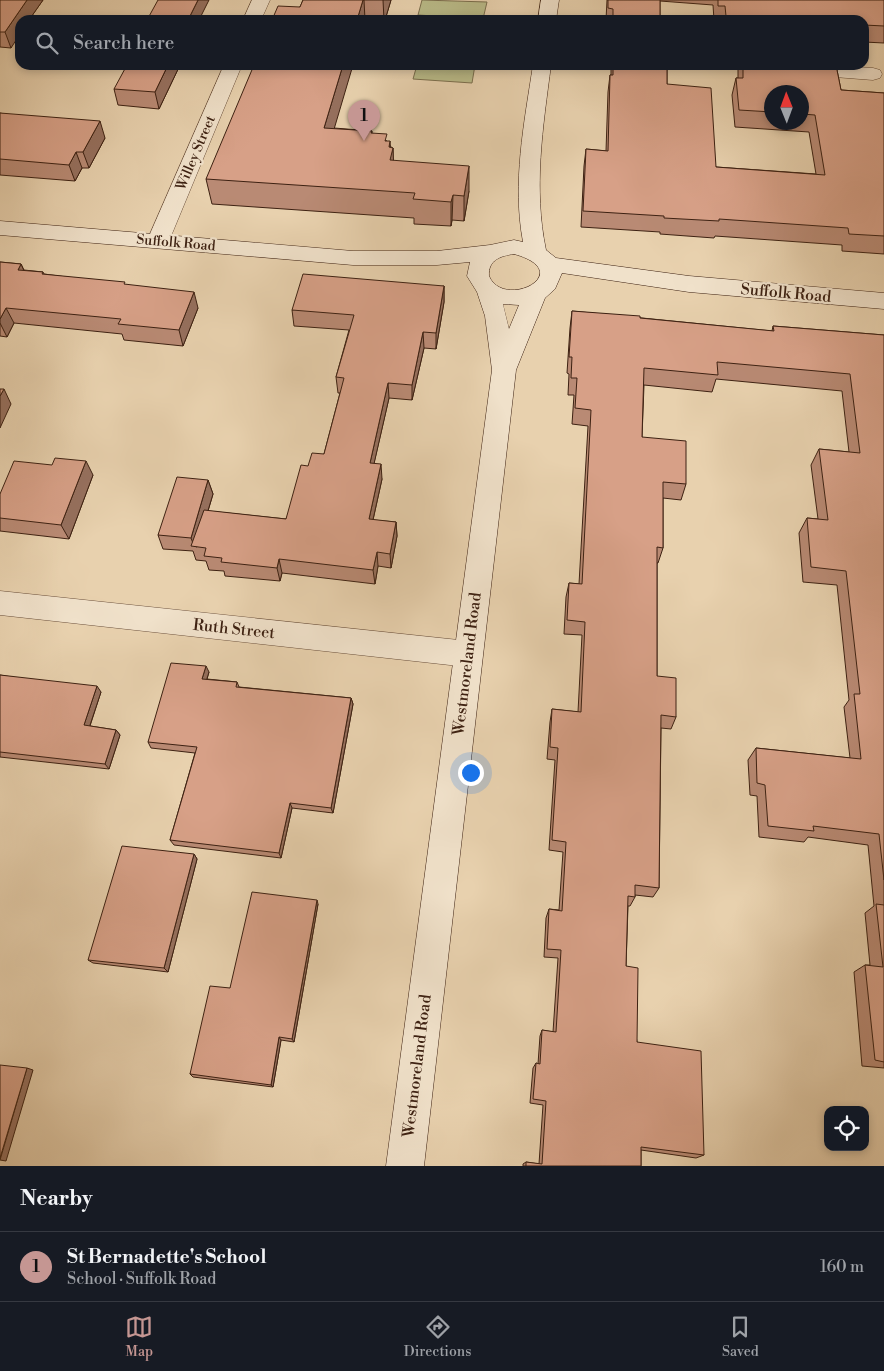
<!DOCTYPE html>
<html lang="en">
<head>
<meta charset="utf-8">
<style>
	:root { --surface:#171b24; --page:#242831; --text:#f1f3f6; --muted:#9ea1a6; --line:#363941; --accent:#c59692 }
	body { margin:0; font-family:"Libre Bodoni",serif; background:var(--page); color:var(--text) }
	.controls { position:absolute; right:15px; bottom:15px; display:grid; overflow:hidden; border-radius:10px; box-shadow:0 2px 8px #0003 }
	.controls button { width:45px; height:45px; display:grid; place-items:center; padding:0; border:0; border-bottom:1px solid var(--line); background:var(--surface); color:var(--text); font:25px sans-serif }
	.compass { position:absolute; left:764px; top:85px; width:45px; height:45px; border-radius:50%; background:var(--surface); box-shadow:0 2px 8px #0003; rotate:359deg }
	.you { position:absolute; left:470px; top:772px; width:18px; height:18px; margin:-12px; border:4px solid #fff; border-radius:50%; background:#1a73e8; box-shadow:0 0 0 8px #1a73e833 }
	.badge { display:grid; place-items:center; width:32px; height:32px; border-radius:50%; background:var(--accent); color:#111; font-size:16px; font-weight:700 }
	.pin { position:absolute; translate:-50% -41px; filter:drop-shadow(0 1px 2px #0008) }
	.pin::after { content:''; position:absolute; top:26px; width:18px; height:15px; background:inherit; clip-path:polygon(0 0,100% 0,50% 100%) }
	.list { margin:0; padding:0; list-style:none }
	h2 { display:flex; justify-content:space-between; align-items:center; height:65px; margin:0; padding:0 20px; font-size:21px }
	h2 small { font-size:16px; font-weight:400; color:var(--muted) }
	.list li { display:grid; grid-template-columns:32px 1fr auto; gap:15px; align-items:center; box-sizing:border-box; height:70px; padding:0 20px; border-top:1px solid var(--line) }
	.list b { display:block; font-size:19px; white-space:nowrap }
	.list p { margin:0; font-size:16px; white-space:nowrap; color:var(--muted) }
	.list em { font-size:16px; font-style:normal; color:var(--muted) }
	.icon { flex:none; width:28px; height:28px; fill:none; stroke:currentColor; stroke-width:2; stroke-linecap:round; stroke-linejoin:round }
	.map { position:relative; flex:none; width:884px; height:1166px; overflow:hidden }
	.search { position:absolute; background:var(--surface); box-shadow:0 2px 8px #0003; left:15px; right:15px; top:15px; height:55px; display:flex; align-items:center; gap:12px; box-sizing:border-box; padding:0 18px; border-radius:15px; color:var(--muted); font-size:19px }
	.sheet { height:135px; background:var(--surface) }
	nav { display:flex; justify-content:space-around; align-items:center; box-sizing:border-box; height:70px; border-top:1px solid var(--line); background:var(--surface); font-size:14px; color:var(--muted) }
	nav a { display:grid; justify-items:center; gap:2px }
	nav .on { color:var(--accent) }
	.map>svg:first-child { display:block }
	.green { fill:#b9ba88; stroke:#7b6e4d }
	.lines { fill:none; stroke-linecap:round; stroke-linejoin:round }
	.street-casing { stroke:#684d39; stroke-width:1 }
	.secondary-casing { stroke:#3d2112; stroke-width:1 }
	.street { fill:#f0e1ca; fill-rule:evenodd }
	.secondary { fill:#f0e1ca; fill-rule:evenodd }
	.wall { fill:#b98a74; stroke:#3d2112; fill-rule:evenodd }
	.shaded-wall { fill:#96705e; stroke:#3d2112 }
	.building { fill:#d7a087; stroke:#3d2112 }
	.labels { text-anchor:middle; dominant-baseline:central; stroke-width:4.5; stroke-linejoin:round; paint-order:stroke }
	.far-street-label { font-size:14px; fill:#3d2112; stroke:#f0e1ca }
	.street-label { font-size:16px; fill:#3d2112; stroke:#f0e1ca }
</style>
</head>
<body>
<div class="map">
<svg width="884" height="1166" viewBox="0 0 884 1166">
	<rect width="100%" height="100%" fill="#e8d1ae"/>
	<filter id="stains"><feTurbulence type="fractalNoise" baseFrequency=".004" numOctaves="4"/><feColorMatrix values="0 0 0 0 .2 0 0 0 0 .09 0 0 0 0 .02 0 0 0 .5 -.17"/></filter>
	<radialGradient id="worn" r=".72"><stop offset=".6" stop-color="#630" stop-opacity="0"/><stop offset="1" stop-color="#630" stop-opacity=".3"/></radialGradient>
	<g class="green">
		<polygon points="422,0 487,2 483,19 418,15"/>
		<polygon points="417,65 475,65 472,83 413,79"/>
	</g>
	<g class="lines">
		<g class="street-casing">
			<g id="street">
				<polygon points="252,0 270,0 261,20 243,20"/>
				<polygon points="224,65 242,65 169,241 166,246 158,248 150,246 147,241"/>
				<polygon points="736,65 824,65 873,68 880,70 882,74 880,78 873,80 745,70 739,69"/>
				<polygon points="0,591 468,641 478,645 482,654 478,663 468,667 0,615"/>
			</g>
		</g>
		<g class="secondary-casing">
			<g id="secondary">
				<polygon points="541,0 559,0 556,20 538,20"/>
				<path d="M 533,65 L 551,65 C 543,127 533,188 546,250 L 556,258 L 689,276 L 884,293 L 884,309 L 689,292 L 562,273 L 555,289 L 545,298 L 516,370 L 424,1166 L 386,1166 L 492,370 L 485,316 L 477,292 L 467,276 L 470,262 L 437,265 L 353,265 L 0,235 L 0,221 L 353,251 L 437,251 L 490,245 L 514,240 L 523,242 C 512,183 524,124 533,65 ZM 514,254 C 579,272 504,311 489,276 C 488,260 500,256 514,254 ZM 503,304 L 519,305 L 509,329 Z"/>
			</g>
		</g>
		<use href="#street" class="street"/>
		<use href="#secondary" class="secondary"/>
	</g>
	<g class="wall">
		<polygon points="0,0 43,0 29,20 20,20 11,48 0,47"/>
		<polygon points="303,0 391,0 385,20 272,20 300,7"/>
		<polygon points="607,0 884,0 884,43 864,42 864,20 714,20 713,5 660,1 660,20 606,20"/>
		<polygon points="180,65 159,109 118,105 114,89"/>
		<path d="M 611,65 L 667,65 L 667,84 L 716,167 L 816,174 L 809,132 L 735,127 L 732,95 L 736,78 L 738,78 L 738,70 L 739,65 L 836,65 L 841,90 L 884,93 L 884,254 L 842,251 L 842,245 L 715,236 L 714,238 L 660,234 L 660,232 L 581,227 L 584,166 L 586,149 L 606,151 L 608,92 L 610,75 L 611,75 ZM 772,92 L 802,92 L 802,122 L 772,122 Z"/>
		<polygon points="0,113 105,138 89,168 82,168 75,181 0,175"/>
		<polygon points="334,128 372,131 372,133 387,141 391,147 393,148 393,161 469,191 464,221 452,220 451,226 414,224 414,218 212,204 206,179"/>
		<polygon points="0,262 21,264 24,270 43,272 44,274 126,285 198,308 183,346 124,340 122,334 14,323 7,337 0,336"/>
		<polygon points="444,286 444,302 436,349 424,348 412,400 389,398 374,463 382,479 373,520 396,522 397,536 391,568 378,566 375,584 282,573 280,581 225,576 224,571 209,570 206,561 196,560 193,551 163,549 158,535 208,480 213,494 208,511 286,519 308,466 324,454 340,393 338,393 336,377 349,330 294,326 292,310"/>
		<polygon points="572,311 772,331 773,326 884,335 884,1068 862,1066 854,972 865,965 870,965 865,913 874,906 868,845 808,837 804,842 759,837 757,796 750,795 748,760 756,748 850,758 844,707 849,700 837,585 803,582 799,533 807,518 818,519 811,465 819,449 849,452 842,391 716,379 712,392 644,385 642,437 686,484 681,500 663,498 663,548 658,563 657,563 657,676 676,717 671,729 661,728 659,888 653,897 635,895 635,897 630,906 628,906 626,966 637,1042 704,1155 696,1158 641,1150 641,1166 523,1166 523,1164 526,1162 539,1164 543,1105 530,1103 533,1068 536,1063 538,1064 540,1036 542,1030 553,1032 558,958 544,957 546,918 549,909 559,910 563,852 549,850 555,760 547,759 550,722 552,709 578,712 582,635 564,634 566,597 569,583 579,584 588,426 572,424 574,395 568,395 569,374 567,373 570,328"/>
		<polygon points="93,475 69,539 0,531 0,494"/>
		<polygon points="209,672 207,679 237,682 239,687 351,698 353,704 333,813 292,808 281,858 174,845 170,840 195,753 151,748 148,742"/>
		<polygon points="0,675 101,692 90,726 116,730 120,735 109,769 0,757"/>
		<polygon points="194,854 197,859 168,972 93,963 88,960"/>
		<polygon points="318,904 294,1042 281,1040 273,1087 193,1077 190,1074 230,988"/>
	</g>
	<g class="shaded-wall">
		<polygon points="27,0 43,0 29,20 20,20 20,34 11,48 5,32"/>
		<polygon points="198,0 209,0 199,20 188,20"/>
		<polygon points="363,0 364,0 365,20 357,20"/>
		<polygon points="383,0 391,0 385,20 384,20"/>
		<polygon points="168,65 180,65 159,109 155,92"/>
		<polygon points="343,65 353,65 327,153 324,128"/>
		<polygon points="100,121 105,138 89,168 83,152"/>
		<polygon points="390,141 391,155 393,148 394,173 391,185 389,147"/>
		<polygon points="76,152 82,168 75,181 69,165"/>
		<polygon points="469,166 469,191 464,221 464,196"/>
		<polygon points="453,195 452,220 451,226 451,202"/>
		<polygon points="21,264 28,280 18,270"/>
		<polygon points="444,286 444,302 436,349 436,333"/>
		<polygon points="194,292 198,308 183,346 179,330"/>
		<polygon points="6,308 14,323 7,337 0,323 0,319"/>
		<polygon points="423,332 424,348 412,400 412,385"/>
		<polygon points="388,383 389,398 371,477 370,463"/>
		<polygon points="4,389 11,404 0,428 0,396"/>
		<polygon points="86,461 93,475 69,539 61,525"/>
		<polygon points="381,464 382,479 370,533 369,519"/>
		<polygon points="208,480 213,494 197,547 194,546 191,538"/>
		<polygon points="396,522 397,536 391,568 390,554"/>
		<polygon points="377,552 378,566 375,584 373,570"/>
		<polygon points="279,559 282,573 280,581 277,568"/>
		<polygon points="206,666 209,672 205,685 202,679"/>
		<polygon points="97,686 101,692 88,731 84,725"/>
		<polygon points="351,698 353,704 333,813 331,808"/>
		<polygon points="116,730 120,735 109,769 105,764"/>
		<polygon points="290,803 292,808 281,858 279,853"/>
		<polygon points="194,854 197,859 168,972 164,968"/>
		<polygon points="317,900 318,904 294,1042 292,1039"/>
		<polygon points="279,1037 281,1040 273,1087 271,1085"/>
		<polygon points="27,1068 33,1070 6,1161 0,1160"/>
	</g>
	<g class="building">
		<polygon points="0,0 27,0 5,32 0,32"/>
		<polygon points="158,0 198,0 188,20 147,20"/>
		<polygon points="303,0 363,0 357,20 272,20 278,6 300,7"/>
		<polygon points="608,0 660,0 660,20 613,20 613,9 608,8"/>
		<polygon points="718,0 884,0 884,26 864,25 864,20 741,20 741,17 726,16 725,6 718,6"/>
		<polygon points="127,65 168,65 155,92 114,89"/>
		<polygon points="254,65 343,65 324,128 372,131 371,133 387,134 385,141 390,141 389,147 393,148 390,160 469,166 464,196 453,195 451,202 413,199 415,193 206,179"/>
		<polygon points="613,65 667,65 667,84 711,88 716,167 825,175 815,115 802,114 802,92 772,92 772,112 739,110 736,78 743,78 743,65 836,65 841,90 884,93 884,236 849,234 848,228 719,219 719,221 664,218 664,216 583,211 586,149 608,151 610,75 613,75"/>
		<polygon points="0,113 100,121 83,152 76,152 69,165 0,159"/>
		<polygon points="0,262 21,264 18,270 43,272 42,274 125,282 124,284 194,292 179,330 118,324 121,319 6,308 0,319"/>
		<polygon points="303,274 444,286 436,333 423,332 412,385 388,383 370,463 381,464 369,519 396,522 390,554 377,552 373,570 279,559 277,568 221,562 222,558 204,556 206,548 191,546 204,510 286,519 301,465 308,466 312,453 324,454 344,378 336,377 354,315 292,310"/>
		<polygon points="572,311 640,316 640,318 774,331 773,326 884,335 884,880 879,834 813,826 814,831 768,826 765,785 757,783 756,748 861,759 854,694 860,694 846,571 811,567 807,518 828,520 819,449 860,453 850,374 717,362 718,375 644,368 642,437 686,441 686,484 663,482 663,548 657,547 657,676 676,678 676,717 661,715 659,888 635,885 635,897 628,896 626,966 638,968 637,1042 701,1051 704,1155 641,1147 641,1166 526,1166 526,1162 542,1164 546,1101 533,1099 536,1063 540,1064 542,1030 556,1032 561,950 547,949 549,909 562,911 566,842 552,840 558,748 550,747 552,709 581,712 585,622 567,620 569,583 582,584 591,410 575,408 577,378 571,378 572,357 569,357"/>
		<polygon points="0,389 4,389 0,396"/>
		<polygon points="55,458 86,461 61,525 0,518 0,494 14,461 52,465"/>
		<polygon points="177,477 208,480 191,538 158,535"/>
		<polygon points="171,663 206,666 202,679 237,682 236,687 351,698 331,808 290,803 279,853 170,840 197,747 148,742"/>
		<polygon points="0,675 97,686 84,725 116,730 105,764 0,752"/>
		<polygon points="122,846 194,854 164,968 88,960"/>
		<polygon points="252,892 317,900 292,1039 279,1037 271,1085 190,1074 210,986 230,988"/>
		<polygon points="876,904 884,905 884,1062 875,1060 865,965 883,967"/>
		<polygon points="0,1065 27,1068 0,1158"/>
	</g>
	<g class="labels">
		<g class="far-street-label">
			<text transform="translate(196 153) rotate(-67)">Willey Street</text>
			<text transform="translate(176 243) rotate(5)">Suffolk Road</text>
		</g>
		<g class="street-label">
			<text transform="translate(786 293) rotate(5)">Suffolk Road</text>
			<text transform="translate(234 629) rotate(6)">Ruth Street</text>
			<text transform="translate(467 664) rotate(-83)">Westmoreland Road</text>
			<text transform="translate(417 1066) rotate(-83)">Westmoreland Road</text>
		</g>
	</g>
	<rect width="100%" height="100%" filter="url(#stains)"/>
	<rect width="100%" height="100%" fill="url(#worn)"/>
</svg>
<div class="controls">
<button><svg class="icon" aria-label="locate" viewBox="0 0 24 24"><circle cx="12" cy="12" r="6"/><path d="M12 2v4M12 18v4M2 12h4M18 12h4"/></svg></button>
</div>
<svg class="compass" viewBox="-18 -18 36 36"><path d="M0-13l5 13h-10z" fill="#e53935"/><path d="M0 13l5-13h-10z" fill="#9ea1a6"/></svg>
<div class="you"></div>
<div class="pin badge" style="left:364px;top:141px">1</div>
<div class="search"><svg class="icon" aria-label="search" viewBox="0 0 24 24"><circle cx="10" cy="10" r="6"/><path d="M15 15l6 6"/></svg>Search here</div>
</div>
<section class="sheet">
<h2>Nearby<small></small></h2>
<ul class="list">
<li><span class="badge">1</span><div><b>St Bernadette's School</b><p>School · Suffolk Road</p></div><em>160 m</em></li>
</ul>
</section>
<nav>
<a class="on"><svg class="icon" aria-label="map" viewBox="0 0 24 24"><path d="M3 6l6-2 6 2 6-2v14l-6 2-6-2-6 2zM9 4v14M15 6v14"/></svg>Map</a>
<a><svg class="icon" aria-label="directions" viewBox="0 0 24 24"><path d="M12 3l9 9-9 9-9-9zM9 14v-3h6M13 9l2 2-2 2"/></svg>Directions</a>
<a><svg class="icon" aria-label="saved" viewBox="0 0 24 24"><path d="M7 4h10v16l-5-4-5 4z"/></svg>Saved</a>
</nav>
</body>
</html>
